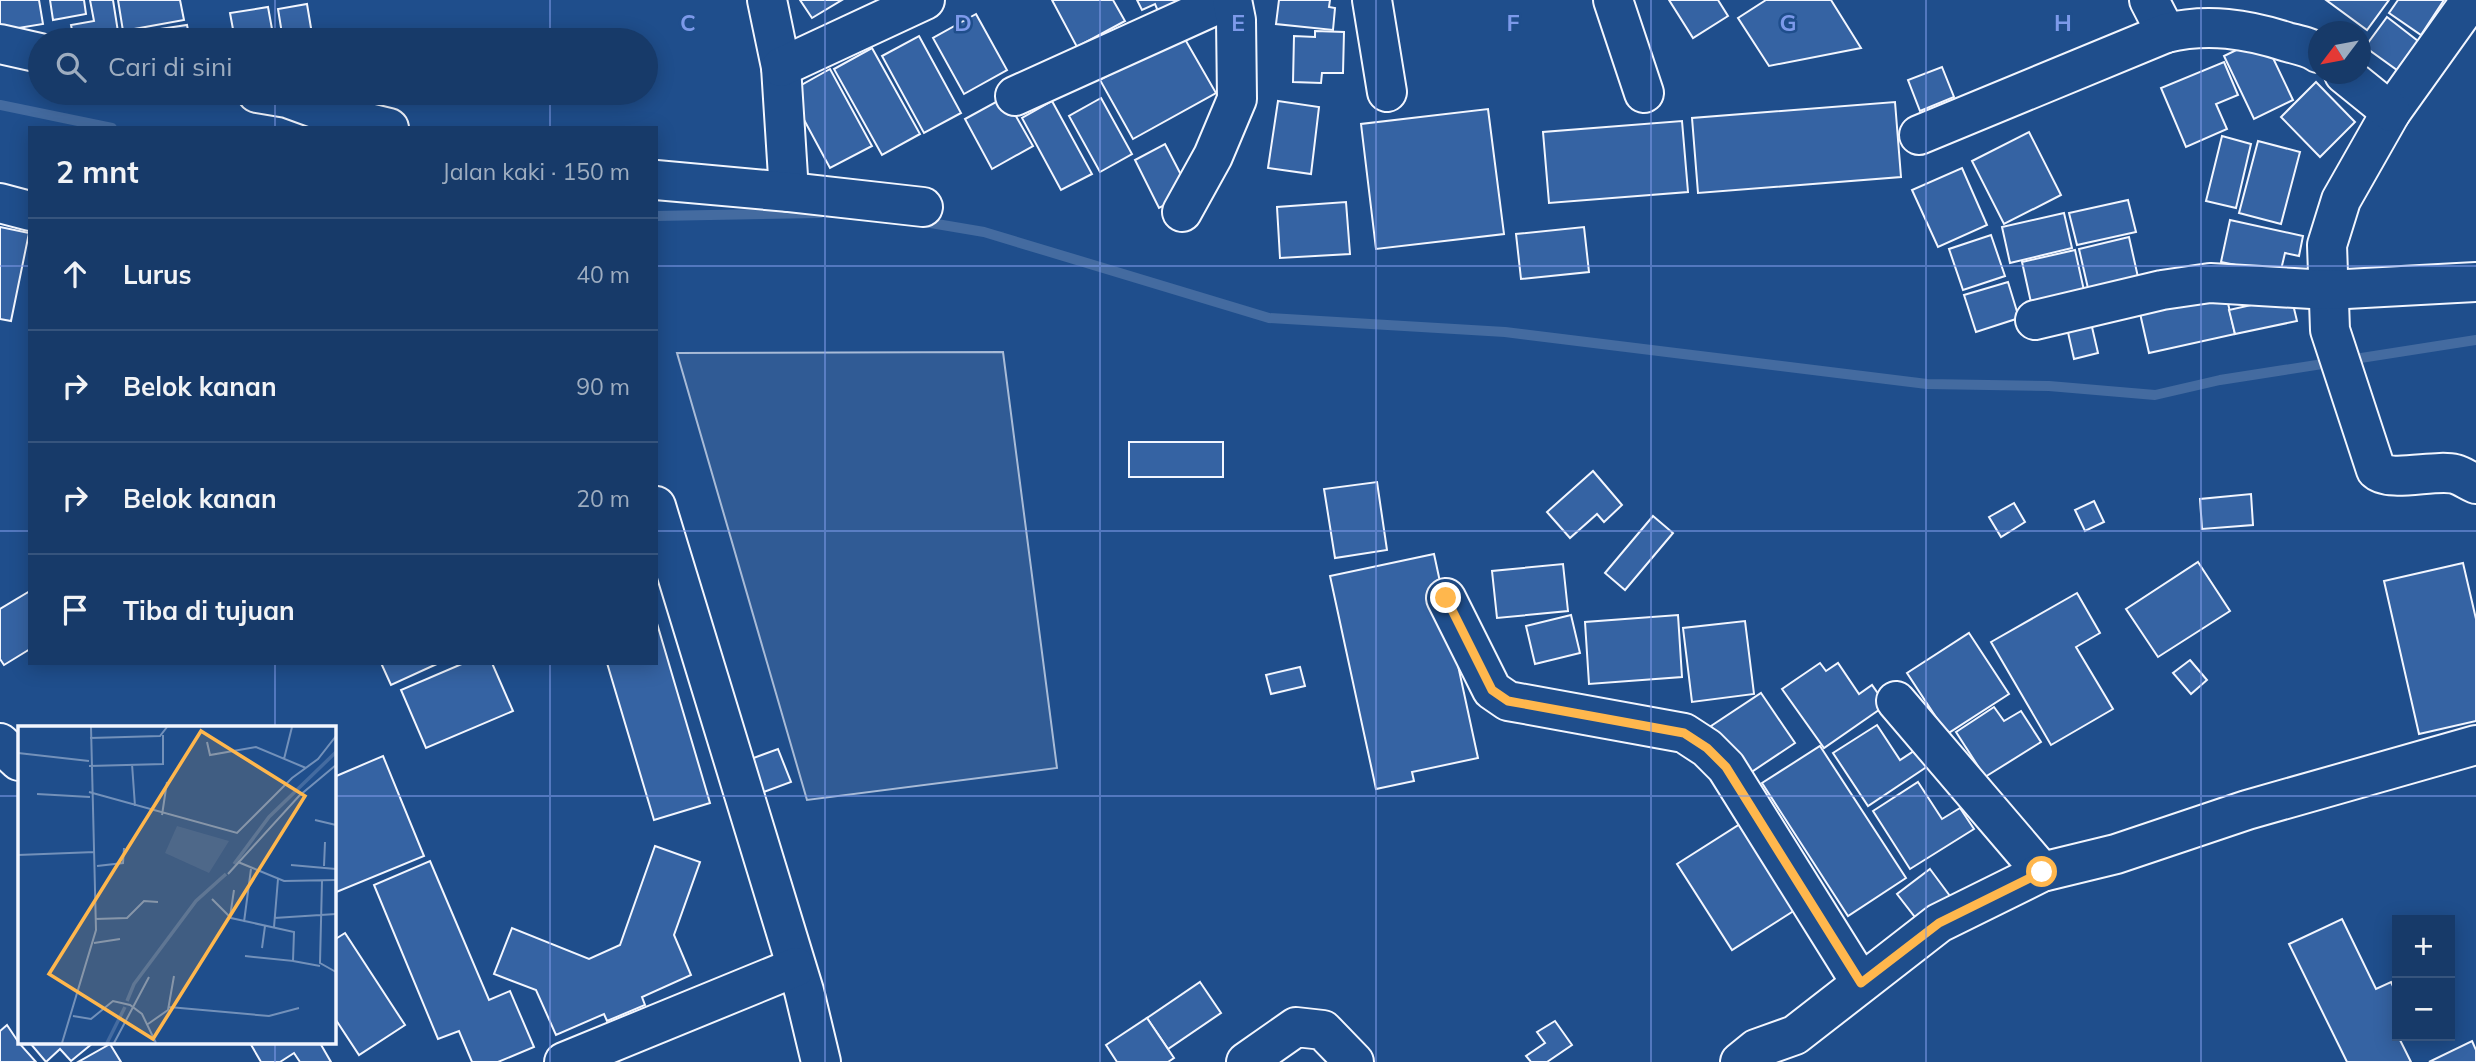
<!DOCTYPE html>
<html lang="id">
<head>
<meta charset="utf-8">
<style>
	:root { --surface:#173a69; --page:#20416f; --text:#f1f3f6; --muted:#9eadc0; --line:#36547d }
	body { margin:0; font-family:Mulish,sans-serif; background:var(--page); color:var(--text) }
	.controls { position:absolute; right:21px; bottom:21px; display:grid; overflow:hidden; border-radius:0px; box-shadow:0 4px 18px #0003 }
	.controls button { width:63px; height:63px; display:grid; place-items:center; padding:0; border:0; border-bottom:2px solid var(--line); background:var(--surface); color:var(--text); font:35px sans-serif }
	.compass { position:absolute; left:2308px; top:21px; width:63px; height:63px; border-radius:50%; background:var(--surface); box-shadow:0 4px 18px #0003; rotate:238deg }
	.stop { position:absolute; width:21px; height:21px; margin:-16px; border:5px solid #ffb74d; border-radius:50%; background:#fff }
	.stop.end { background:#ffb74d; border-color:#fff; box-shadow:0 2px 7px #0008 }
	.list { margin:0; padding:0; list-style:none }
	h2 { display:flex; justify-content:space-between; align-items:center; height:91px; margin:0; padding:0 28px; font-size:30px }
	h2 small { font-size:23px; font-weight:400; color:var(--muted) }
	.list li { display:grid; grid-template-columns:46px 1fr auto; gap:21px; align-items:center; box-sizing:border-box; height:112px; padding:0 28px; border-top:2px solid var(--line) }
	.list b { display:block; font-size:26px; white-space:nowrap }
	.list em { font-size:23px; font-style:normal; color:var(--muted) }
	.icon { flex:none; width:38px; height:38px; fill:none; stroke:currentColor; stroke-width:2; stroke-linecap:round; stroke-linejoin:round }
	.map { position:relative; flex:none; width:2476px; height:1062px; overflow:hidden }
	.search { position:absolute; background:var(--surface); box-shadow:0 4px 18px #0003; left:28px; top:28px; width:630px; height:77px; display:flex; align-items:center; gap:18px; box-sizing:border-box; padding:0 24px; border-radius:38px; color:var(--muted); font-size:26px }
	.panel { position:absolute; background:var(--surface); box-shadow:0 4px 18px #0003; left:28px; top:126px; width:630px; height:539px; border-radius:0px }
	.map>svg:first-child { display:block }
	.built { fill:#305b95; stroke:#a8bbd7; stroke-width:2 }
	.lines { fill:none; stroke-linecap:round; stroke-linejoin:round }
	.stream { stroke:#446ba0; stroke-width:10 }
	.building { fill:#3563a3; stroke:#f2f6ff; stroke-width:2 }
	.minor-casing { stroke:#f2f6ff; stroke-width:42 }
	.minor { stroke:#1f4e8c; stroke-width:38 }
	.route { stroke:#ffb74d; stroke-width:9 }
	.grid { fill:none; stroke:#7d9aea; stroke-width:2; stroke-opacity:0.55 }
	.inset-river { fill:none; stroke:#446ba0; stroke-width:3.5 }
	.inset-road { fill:none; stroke:#7391ba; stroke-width:2 }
	.view { fill:#ffb74d; fill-opacity:0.15; stroke:#ffb74d; stroke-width:3.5 }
	.inset-edge { fill:none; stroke:#f2f6ff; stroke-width:3.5 }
	.grid-label { font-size:23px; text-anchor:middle; font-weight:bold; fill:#7d9aea; stroke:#1f4e8c; stroke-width:5; stroke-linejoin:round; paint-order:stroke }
</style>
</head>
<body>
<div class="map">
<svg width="2476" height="1062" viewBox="0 0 2476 1062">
	<rect width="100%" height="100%" fill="#1f4e8c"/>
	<polygon class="built" points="1003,352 1057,768 807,800 677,353"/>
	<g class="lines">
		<g class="stream">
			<polyline points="0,105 112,128"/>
			<polyline points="656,216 820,213"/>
			<polyline points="919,221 984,232 1269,318 1505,332 1927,384 2049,386 2155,395 2220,380 2476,340"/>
		</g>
	</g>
	<g class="building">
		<polygon points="0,0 39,0 43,24 0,31"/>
		<polygon points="50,0 84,0 86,14 53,20"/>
		<polygon points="90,0 113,0 119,38 74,40 71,25 94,21"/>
		<polygon points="118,0 180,0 184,20 123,31"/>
		<polygon points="800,0 842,0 812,18"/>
		<polygon points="1052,0 1113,0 1125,21 1077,47"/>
		<polygon points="1137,0 1195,0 1160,16 1155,4 1142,10"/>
		<polygon points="1279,0 1330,0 1329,7 1335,8 1333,30 1276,24"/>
		<polygon points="1669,0 1718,0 1728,16 1693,38"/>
		<polygon points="1766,0 1831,0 1861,48 1769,66 1738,18"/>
		<polygon points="2326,0 2389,0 2367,30"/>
		<polygon points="2398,0 2444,0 2421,35 2389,13"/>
		<polygon points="307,4 313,40 283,40 278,9"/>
		<polygon points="268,7 274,40 235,40 230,13"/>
		<polygon points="976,14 1007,70 964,94 933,38"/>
		<polygon points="2387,17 2418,41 2397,70 2365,47"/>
		<polygon points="187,25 190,40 154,40 153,30"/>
		<polygon points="1315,31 1344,32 1343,73 1322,73 1321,83 1293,82 1294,36 1315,37"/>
		<polygon points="1182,34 1216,93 1133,139 1100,80"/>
		<polygon points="919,36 961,113 924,133 882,56"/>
		<polygon points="2263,37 2293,100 2254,119 2224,56"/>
		<polygon points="872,48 920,134 882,155 834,69"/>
		<polygon points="2224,62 2238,95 2216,104 2227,129 2186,147 2161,88"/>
		<polygon points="1942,67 1954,97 1920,111 1908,80"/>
		<polygon points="830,69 872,146 830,168 789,92"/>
		<polygon points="2316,82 2355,122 2320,157 2281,117"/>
		<polygon points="1005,97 1033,146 992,169 965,119"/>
		<polygon points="1101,98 1132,154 1100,172 1069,116"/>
		<polygon points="1052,101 1092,174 1061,190 1022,118"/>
		<polygon points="1278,101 1319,107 1311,174 1268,168"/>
		<polygon points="1895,102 1901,177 1698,193 1692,118"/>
		<polygon points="1488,109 1504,234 1376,249 1361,124"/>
		<polygon points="1682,121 1688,192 1549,203 1543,132"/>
		<polygon points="2029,132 2061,195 2004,224 1972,161"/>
		<polygon points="2222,136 2251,144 2236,208 2206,201"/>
		<polygon points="2258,141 2300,152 2281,224 2239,213"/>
		<polygon points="1165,144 1190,192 1159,208 1135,160"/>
		<polygon points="1962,168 1987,225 1938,247 1912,190"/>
		<polygon points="2128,200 2136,232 2077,245 2069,213"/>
		<polygon points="1346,202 1350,254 1280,258 1277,207"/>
		<polygon points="2064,213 2072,248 2010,263 2002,227"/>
		<polygon points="2230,220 2303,236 2299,256 2285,253 2280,274 2221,262"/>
		<polygon points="0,227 29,233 11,321 0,319"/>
		<polygon points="1584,227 1589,272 1521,279 1516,234"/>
		<polygon points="1991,235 2005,276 1963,290 1949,249"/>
		<polygon points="2129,237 2140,286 2090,297 2079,249"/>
		<polygon points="2075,250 2085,295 2032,307 2022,262"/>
		<polygon points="2008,282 2019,318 1976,332 1964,295"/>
		<polygon points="2225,290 2235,334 2149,353 2139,309"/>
		<polygon points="2291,296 2297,321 2235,334 2229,310"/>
		<polygon points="2089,314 2098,353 2074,359 2065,319"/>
		<rect x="1129" y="442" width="94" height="35"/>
		<polygon points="1593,471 1622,505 1604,522 1597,514 1570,538 1547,512"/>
		<polygon points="1377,482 1387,550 1335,558 1324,489"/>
		<polygon points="2251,494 2253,525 2202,529 2200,499"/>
		<polygon points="2094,501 2104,522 2085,531 2075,510"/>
		<polygon points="2014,503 2025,522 2001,537 1989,517"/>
		<polygon points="1653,516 1673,533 1625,590 1605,573"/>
		<polygon points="1434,554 1478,758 1412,772 1414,781 1376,789 1330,576"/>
		<polygon points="2198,562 2230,611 2158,657 2126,609"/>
		<polygon points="2463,563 2476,619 2476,721 2419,734 2384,581"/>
		<polygon points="1563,564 1568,611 1497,618 1492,571"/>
		<polygon points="30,591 30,649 4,665 0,659 0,609"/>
		<polygon points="2077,593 2100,633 2076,647 2113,709 2051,745 1991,642"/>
		<polygon points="1571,615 1580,653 1535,664 1526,626"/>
		<polygon points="1678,615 1682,677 1589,684 1585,622"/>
		<polygon points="656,620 710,803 654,820 607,663 656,663"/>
		<polygon points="1745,621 1754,694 1692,702 1683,628"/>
		<polygon points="1969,633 2009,694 1947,734 1907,673"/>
		<polygon points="2190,660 2207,680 2191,694 2173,673"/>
		<polygon points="381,663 439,663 391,685"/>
		<polygon points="464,663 492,663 513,711 426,748 401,690"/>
		<polygon points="1820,663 1826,671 1838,663 1859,694 1872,685 1886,705 1824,748 1782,689"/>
		<polygon points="1300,667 1305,686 1271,694 1266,675"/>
		<polygon points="1761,693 1795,743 1744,777 1711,726"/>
		<polygon points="1994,707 2004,721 2021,711 2041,742 1985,777 1956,732"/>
		<polygon points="1877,725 1900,760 1917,749 1928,766 1868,806 1833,753"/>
		<polygon points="1820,746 1906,878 1848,916 1762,783"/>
		<polygon points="778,749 791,782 761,793 748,760"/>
		<polygon points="383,756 424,856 334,893 334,777"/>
		<polygon points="1918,782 1942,819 1960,808 1974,829 1910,869 1873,811"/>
		<polygon points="1748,819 1803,905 1732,950 1677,864"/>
		<polygon points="655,846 700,862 674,935 691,975 642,997 645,1005 607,1021 604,1014 556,1035 536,990 494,974 512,928 589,959 620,945"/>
		<polygon points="430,861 489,1000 510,991 534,1047 498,1062 472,1062 459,1031 438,1039 374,885"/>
		<polygon points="1930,869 1950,896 1918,921 1897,894"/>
		<polygon points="2342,919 2376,989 2391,982 2397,995 2397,1036 2409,1036 2400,1040 2411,1062 2347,1062 2289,944"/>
		<polygon points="345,933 405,1025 359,1055 334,1017 334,940"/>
		<polygon points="1200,982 1221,1013 1168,1049 1147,1018"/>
		<polygon points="1147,1018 1174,1058 1168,1062 1117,1062 1106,1045"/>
		<polygon points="1555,1021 1572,1045 1547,1062 1531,1062 1526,1056 1545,1043 1537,1032"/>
		<polygon points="7,1025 19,1043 36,1062 0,1062 0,1031"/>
		<polygon points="2472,1041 2476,1050 2476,1062 2429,1062"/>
		<polygon points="30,1043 93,1043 71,1061 60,1049 46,1062"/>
		<polygon points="250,1043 320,1043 331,1062 300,1062 294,1053 280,1062 261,1062"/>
		<polygon points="110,1044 121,1062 78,1062"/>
	</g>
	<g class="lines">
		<g class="minor-casing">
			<g id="minor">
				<polyline points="767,0 781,67 789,192"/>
				<polyline points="1372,0 1387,92"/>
				<polyline points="1613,0 1644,93"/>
				<polyline points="2149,0 2166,33"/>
				<path d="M 2471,0 L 2391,112 L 2341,200 L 2327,245 L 2330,330 L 2376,470 C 2389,483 2435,469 2455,474 C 2462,476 2469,481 2476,484"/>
				<polyline points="0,44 40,53"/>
				<polyline points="781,67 925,0"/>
				<polyline points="2344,74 2391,112"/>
				<polyline points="257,93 287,98 331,114 389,128"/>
				<polyline points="1015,96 1227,0"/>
				<path d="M 1919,135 L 2166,33 C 2208,23 2247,29 2287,42 C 2298,45 2310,47 2318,53"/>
				<polyline points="656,180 789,192 923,207"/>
				<polyline points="0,203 30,211"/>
				<polyline points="1182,212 1213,156 1237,99 1236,20 1232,0"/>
				<polyline points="2035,320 2162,290 2210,283 2328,290 2476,282"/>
				<polyline points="656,506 804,991 821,1062"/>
				<polyline points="1446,598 1492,690 1508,701 1684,733 1707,748 1726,767 1861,983"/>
				<polyline points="1896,701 2042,872"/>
				<polyline points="0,743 19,761"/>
				<polyline points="564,1062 796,967"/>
				<polyline points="1246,1062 1296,1027 1323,1030 1354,1062"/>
				<polyline points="1740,1062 1756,1049 1795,1035 1939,923 2042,872 2116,854 2247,810 2476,745"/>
			</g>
		</g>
		<use href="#minor" class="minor"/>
	</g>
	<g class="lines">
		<polyline class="route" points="1446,598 1492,690 1508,701 1684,733 1707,748 1726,767 1861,983 1939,923 2042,872"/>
	</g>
	<path class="grid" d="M 275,0 L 275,40M 550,0 L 550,40M 825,0 L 825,1062M 1100,0 L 1100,1062M 1376,0 L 1376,1062M 1651,0 L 1651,1062M 1926,0 L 1926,1062M 2201,0 L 2201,1062M 275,93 L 275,128M 550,93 L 550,128M 0,266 L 30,266M 656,266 L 2476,266M 0,531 L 30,531M 656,531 L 2476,531M 275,663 L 275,728M 550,663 L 550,1062M 0,796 L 19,796M 334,796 L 2476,796M 275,1043 L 275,1062"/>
	<g transform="translate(18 726)">
		<rect width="318" height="318" fill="#1f4e8c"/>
		<path d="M 159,100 L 211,115 L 191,147 L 147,127 Z" fill="#305b95"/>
		<path class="inset-river" d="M 216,138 L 251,91 L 318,26M 109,275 L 116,258 L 178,175 L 208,148M 89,317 L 107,281"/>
		<path class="inset-road" d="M 72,12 L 142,10 L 149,1M 189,16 L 192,29 L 238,21 L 288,42M 0,27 L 71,35M 266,33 L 274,1M 114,38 L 117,80M 71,40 L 145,38 L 145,9M 71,66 L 219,107 L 274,52 L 300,33 L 318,10M 19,68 L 72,71M 144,89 L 149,56M 297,94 L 318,99M 0,129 L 77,126M 220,136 L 266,155 L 318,154M 273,139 L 318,143M 79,140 L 105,137 L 106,122M 306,140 L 307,116M 210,148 L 281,70 L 318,39M 304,155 L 302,237 L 318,246M 194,173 L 213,192 L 276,206 L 275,235 L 227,230M 212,191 L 216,164M 256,192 L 318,188M 77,193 L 109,192 L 126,175 L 140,176M 226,196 L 233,143M 256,201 L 260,153M 76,217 L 102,213M 244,222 L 247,200M 275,235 L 302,240M 151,281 L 251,290 L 281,282M 55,290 L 73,293 L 95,275 L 112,279 L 124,288 L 138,317M 130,298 L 150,284 L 156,250M 44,317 L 78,204 L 73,1M 96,317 L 131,251"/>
		<path class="view" d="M 183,5 L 287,70 L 135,313 L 31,248 Z"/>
		<rect width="318" height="318" class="inset-edge"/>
	</g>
	<g class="grid-label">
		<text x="688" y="31">C</text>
		<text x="963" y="31">D</text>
		<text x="1238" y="31">E</text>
		<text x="1513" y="31">F</text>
		<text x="1788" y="31">G</text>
		<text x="2063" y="31">H</text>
	</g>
</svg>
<div class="controls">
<button>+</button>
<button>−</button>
</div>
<svg class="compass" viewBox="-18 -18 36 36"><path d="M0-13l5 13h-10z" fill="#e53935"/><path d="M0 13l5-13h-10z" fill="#9eadc0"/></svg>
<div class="stop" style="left:2042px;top:872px"></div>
<div class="stop end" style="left:1446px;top:598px"></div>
<div class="search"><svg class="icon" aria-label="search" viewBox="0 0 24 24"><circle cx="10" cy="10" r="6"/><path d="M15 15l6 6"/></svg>Cari di sini</div>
<section class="panel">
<h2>2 mnt<small>Jalan kaki · 150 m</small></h2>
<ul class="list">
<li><svg class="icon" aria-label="ahead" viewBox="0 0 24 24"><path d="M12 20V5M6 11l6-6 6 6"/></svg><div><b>Lurus</b></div><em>40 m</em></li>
<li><svg class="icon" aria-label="right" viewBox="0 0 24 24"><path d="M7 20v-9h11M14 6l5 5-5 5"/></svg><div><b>Belok kanan</b></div><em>90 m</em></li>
<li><svg class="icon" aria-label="right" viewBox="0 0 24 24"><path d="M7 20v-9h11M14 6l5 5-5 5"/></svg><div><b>Belok kanan</b></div><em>20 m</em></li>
<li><svg class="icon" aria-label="arrive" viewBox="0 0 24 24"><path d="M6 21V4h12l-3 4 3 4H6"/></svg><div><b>Tiba di tujuan</b></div></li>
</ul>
</section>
</div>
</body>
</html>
